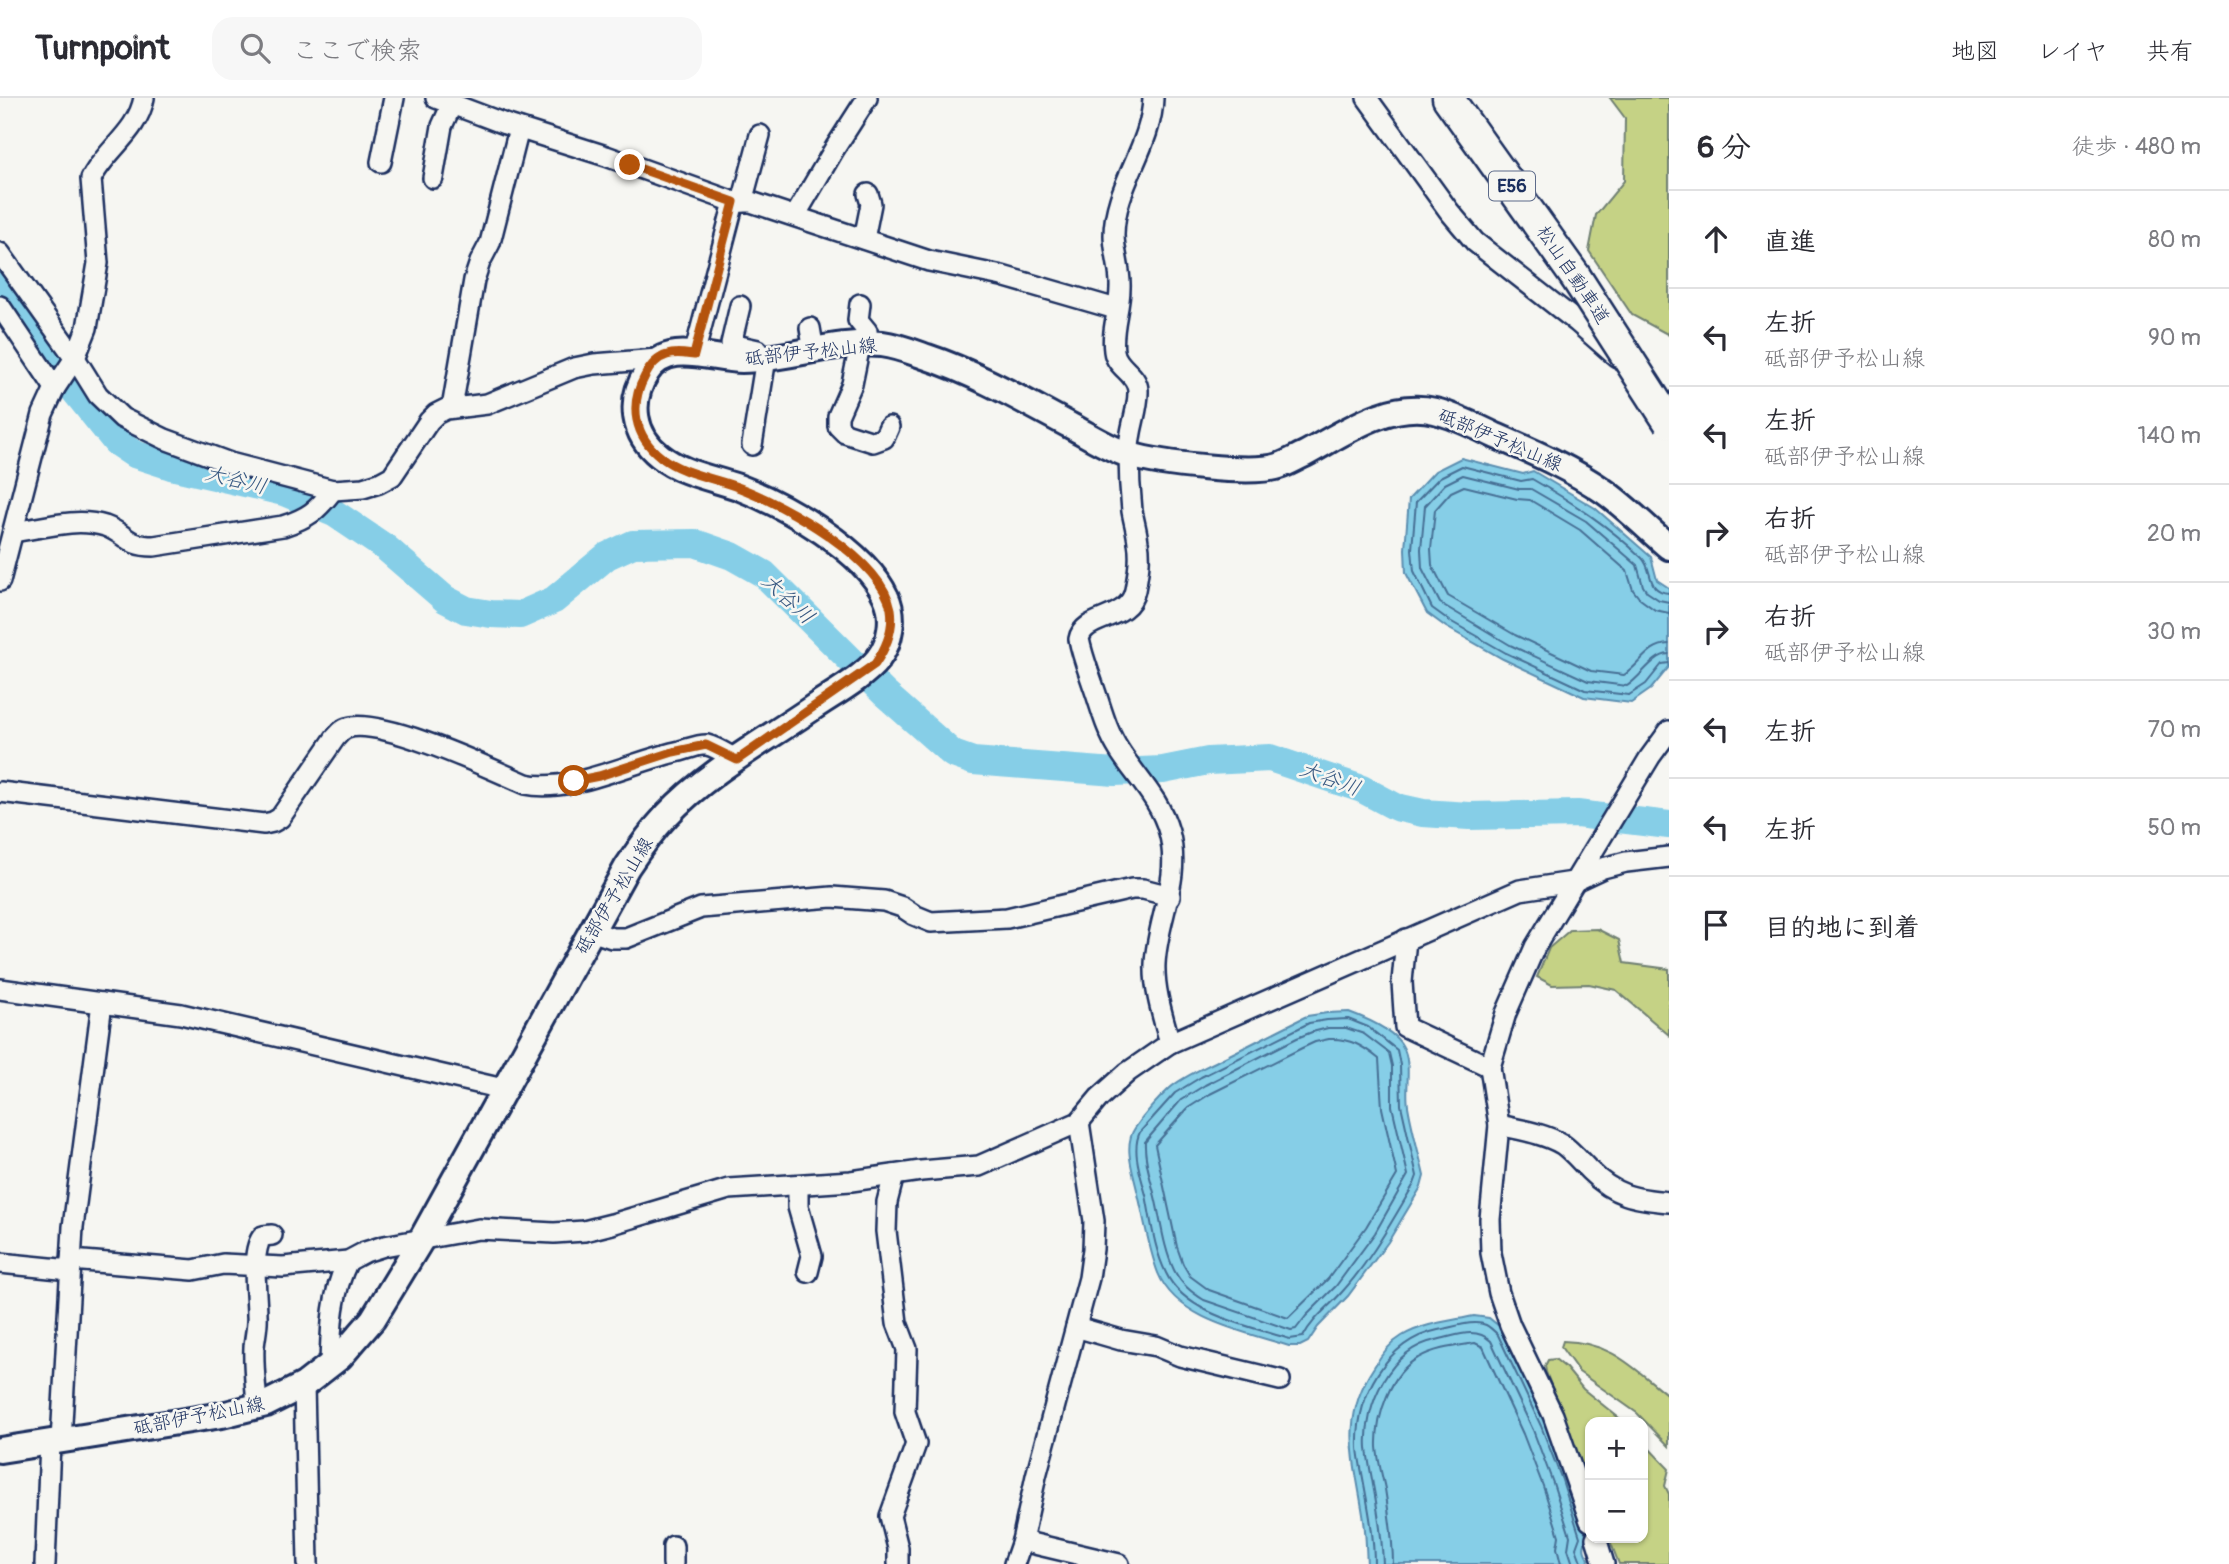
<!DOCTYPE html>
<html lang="ja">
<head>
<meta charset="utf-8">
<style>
	:root { --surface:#fff; --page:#f7f7f7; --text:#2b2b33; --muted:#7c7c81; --line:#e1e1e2 }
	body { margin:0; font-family:Pangolin,"Klee One",sans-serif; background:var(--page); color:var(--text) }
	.controls { position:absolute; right:21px; bottom:21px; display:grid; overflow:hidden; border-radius:14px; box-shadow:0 2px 5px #0004 }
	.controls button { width:63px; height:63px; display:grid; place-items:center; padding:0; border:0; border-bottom:2px solid var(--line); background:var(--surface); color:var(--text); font:35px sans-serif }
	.stop { position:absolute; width:21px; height:21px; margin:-16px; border:5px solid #b45309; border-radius:50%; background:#fff }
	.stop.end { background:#b45309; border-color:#fff; box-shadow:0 2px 7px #0008 }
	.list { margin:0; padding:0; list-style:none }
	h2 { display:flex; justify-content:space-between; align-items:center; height:91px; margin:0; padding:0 28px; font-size:30px }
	h2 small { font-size:23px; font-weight:400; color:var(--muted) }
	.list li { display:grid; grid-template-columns:46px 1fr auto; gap:21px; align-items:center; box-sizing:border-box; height:98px; padding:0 28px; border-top:2px solid var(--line) }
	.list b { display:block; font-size:26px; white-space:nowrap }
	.list p { margin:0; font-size:23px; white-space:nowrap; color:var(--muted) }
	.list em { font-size:23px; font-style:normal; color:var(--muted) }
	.icon { flex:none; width:38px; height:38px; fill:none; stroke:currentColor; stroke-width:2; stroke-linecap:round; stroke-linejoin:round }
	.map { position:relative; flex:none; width:1669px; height:1466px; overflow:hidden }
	header { display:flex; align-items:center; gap:42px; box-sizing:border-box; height:98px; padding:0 35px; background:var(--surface); border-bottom:2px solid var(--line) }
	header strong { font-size:33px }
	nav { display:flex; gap:38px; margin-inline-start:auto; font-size:24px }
	.search { width:490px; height:63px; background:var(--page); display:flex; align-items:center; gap:18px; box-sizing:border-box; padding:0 24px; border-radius:21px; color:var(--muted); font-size:26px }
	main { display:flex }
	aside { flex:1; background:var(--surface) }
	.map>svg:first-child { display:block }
	.green { fill:#c5d285; stroke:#708072; stroke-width:2 }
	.water { fill:#86cee7; stroke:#5b8eb0; stroke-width:2 }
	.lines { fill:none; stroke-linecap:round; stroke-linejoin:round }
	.shore { stroke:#466f95; stroke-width:2 }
	.river { stroke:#86cee7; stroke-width:28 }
	.minor-casing { stroke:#1b2f5e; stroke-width:24 }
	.major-casing { stroke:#1b2f5e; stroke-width:30 }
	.highway-casing { stroke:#1b2f5e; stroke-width:35 }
	.minor { stroke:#f6f6f2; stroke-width:19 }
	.major { stroke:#f6f6f2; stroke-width:24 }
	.highway { stroke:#f6f6f2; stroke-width:30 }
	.highway-bridge-casing { stroke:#1b2f5e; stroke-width:35; stroke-linecap:butt }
	.highway-bridge { stroke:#f6f6f2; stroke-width:30 }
	.route { stroke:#b45309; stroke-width:9 }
	.labels { text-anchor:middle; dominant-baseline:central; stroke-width:5; stroke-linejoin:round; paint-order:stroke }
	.shield { fill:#f6f6f2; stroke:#5d6b8a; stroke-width:2 }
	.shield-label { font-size:18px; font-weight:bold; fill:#1b2f5e }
	.street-label { font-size:19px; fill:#1b2f5e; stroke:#f6f6f2 }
	.water-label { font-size:21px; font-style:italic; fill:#365780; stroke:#f6f6f2 }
</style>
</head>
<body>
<header>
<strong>Turnpoint</strong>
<div class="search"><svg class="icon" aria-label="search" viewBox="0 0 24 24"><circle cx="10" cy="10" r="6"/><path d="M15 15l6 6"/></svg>ここで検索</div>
<nav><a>地図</a><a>レイヤ</a><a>共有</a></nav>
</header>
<main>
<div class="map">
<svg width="1669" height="1466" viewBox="0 0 1669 1466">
	<rect width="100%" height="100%" fill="#f6f6f2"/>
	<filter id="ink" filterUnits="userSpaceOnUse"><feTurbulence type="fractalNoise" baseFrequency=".0143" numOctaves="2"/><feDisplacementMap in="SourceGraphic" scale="14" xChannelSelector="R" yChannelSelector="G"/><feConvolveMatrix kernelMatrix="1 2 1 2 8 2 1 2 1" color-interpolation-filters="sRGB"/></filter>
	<g filter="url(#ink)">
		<g class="green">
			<polygon points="1610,0 1669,0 1669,237 1632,217 1589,153 1596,117 1624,83 1625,20"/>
			<polygon points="1597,831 1619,842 1624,865 1669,871 1669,937 1616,892 1589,886 1552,887 1537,879 1549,850 1570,832"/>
			<path d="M 1563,1243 C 1612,1244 1633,1270 1669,1298 L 1669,1348 L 1637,1315 L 1579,1274 L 1561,1249 Z"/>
			<polygon points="1555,1261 1566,1270 1583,1291 1624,1324 1590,1324 1590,1391 1546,1274 1545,1268 1548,1262"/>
			<polygon points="1643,1344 1669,1371 1665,1388 1669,1396 1669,1466 1619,1466 1609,1440 1643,1440"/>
		</g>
		<g class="water">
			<polygon points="1461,360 1523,376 1533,373 1595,410 1651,459 1657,482 1669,490 1669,569 1651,591 1631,605 1584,599 1503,561 1446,529 1427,515 1406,475 1405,451 1409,401 1435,373"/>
			<path d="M 1349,914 C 1365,920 1395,932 1403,949 C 1412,966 1405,989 1408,1008 C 1412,1032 1419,1055 1424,1078 L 1421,1089 L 1388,1144 L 1348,1198 L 1318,1229 L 1308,1244 L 1300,1248 L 1289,1248 C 1245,1234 1177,1222 1158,1175 C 1148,1149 1144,1119 1137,1092 C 1133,1074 1123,1047 1135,1030 C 1144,1017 1158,1001 1170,990 C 1184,978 1204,970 1221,961 C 1250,947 1278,932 1307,918 L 1327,915 Z"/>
			<path d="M 1474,1218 L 1489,1220 L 1504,1232 L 1547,1326 L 1568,1380 L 1587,1440 C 1583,1449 1583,1453 1589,1461 L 1588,1466 L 1367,1466 C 1366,1452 1366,1437 1364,1423 C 1356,1366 1338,1323 1374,1269 C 1381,1257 1390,1245 1402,1238 C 1424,1225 1450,1223 1474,1218 Z"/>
		</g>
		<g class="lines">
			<g class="shore">
				<path d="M 1669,495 C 1645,493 1654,472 1642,460 C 1609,428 1572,404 1532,381 L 1521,383 L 1462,368 L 1440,379 L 1416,404 L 1412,451 L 1414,473 L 1432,510 L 1450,523 L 1506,555 L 1585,592 L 1629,597 L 1646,586 L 1662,566 L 1669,565"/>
				<path d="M 1669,504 L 1659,502 L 1647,494 L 1643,488 L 1637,467 L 1586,423 L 1531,391 L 1519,391 L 1463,377 L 1445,386 L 1425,408 L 1421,451 L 1422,470 L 1440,505 L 1510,547 L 1588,583 L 1627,588 C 1642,578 1653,557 1669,556"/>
				<path d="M 1669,515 L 1655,512 L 1640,501 L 1633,492 L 1627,473 L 1580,432 L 1530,402 L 1517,401 L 1464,388 L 1451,394 L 1435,412 L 1431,451 L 1432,467 L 1448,498 L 1515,537 L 1591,573 L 1624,577 C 1641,566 1647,547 1669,546"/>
				<path d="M 1348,921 L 1368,929 L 1397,952 L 1400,967 L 1401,1007 L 1417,1078 L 1414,1086 C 1392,1123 1371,1162 1342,1194 C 1329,1209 1312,1221 1303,1239 L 1290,1241 C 1249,1228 1185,1216 1166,1175 C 1154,1151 1151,1122 1146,1097 C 1141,1078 1131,1052 1140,1034 L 1175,995 L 1201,979 L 1309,925 L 1327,922 Z"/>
				<path d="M 1328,930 L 1346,930 L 1364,936 L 1389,955 L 1392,968 L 1392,1008 L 1408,1077 L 1375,1135 L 1336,1188 L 1306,1218 L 1296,1231 L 1291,1232 L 1204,1202 C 1191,1194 1181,1186 1174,1172 C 1164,1151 1161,1125 1156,1103 C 1152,1085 1144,1063 1145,1044 L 1181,1002 L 1205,987 L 1297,940 L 1312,934 Z"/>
				<path d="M 1329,941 C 1350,940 1363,948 1379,961 L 1382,1010 L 1397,1077 L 1366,1129 L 1328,1181 L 1288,1220 L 1209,1192 L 1190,1178 L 1183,1166 L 1177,1149 L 1155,1047 L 1188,1010 L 1210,996 L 1302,950 L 1315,944 Z"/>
				<path d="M 1374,1466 C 1374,1439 1369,1413 1364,1386 C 1362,1374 1359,1362 1358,1350 C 1356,1298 1386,1243 1438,1232 C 1452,1230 1473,1221 1486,1227 C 1490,1229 1495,1234 1498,1237 L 1541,1328 L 1562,1382 L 1580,1439 L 1576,1450 L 1582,1466"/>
				<path d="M 1383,1466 C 1382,1439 1378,1413 1373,1387 C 1371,1375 1368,1362 1367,1350 C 1364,1307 1390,1251 1436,1242 C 1456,1238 1475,1228 1491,1243 L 1533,1332 L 1553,1385 L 1570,1438 L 1568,1451 L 1573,1466"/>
				<path d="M 1393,1466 C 1393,1441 1389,1416 1385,1391 C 1382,1377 1378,1363 1377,1349 C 1376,1319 1390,1275 1418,1260 C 1435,1250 1456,1248 1475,1245 L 1483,1249 L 1523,1336 L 1543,1388 L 1559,1438 L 1557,1450 L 1561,1466"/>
			</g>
			<polyline class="river" points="0,183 49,250 74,292 116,344 134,356 171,368 284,394 334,415 386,450 445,501 466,512 491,516 520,517 554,502 607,458 633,446 695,445 732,458 764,476 884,595 953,656 973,663 1115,674 1163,672 1208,663 1270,660 1362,691 1396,709 1423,715 1469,718 1577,716 1669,727"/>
			<g class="minor-casing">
				<g id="minor">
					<polyline points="436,0 505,26 606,58 734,104 751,104 929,163 1002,178 1116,211"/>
					<path d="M 1153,0 C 1152,48 1114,88 1114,137 C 1114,154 1121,172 1120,190 C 1120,211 1111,231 1114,253 C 1116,270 1137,275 1138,292 C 1139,312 1128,333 1129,355 C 1129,374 1130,394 1132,413 C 1134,424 1137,434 1138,444 C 1141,460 1138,476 1135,492 C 1129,524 1084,516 1079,541 C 1082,557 1088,572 1093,587 C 1101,609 1106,632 1119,652 C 1136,679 1160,701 1169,734 C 1182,782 1157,820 1155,866 C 1154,893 1163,919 1170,945"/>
					<polyline points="1367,0 1449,113 1475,144 1577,224 1617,259"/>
					<polyline points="381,64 394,0"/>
					<polyline points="433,80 442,28 452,6"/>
					<polyline points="742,104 760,37"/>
					<polyline points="795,118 835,50 867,0"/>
					<polyline points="864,141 871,106 868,96"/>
					<polyline points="0,155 75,260 98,297 122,320 165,341 230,365 333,392 363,390 379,385 392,378 429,323 436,316 446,311 487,306 574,270 594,266 658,261"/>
					<polyline points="860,206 858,222 867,233 868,247"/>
					<polyline points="0,208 55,290"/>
					<polyline points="740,208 731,246 758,252 758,261"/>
					<polyline points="810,230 814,253"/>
					<polyline points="860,247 852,286 838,318 838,328 845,335 873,344 884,340 889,329"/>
					<polyline points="694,257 734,104"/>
					<polyline points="452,310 474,182 480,164 490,145 519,31"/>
					<polyline points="752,347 766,260"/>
					<path d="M 13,434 C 42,430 76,419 105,428 C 127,436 126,448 154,448 L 283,428 C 308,420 317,413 333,392"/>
					<path d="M 0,483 L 43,316 L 55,290 L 75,260 L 87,230 L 98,165 L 91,81 C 105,52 138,34 144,0"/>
					<path d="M 0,694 L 264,726 L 273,724 L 280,720 L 335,640 C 339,636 341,632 347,630 C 381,619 491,671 526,686 C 570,696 636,662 680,653 C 688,651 700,646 707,647 C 716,649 728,657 737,662"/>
					<polyline points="591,833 612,840 626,840 701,810 832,799 884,803 902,809 914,817 931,824 1007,820 1132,791 1143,791 1170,798"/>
					<polyline points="1406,841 1402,884 1405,929 1490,969"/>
					<polyline points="0,891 181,916 503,991"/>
					<path d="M 1499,1027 C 1520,1032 1543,1035 1562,1046 C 1572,1053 1581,1064 1590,1073 C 1615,1098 1635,1101 1669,1104"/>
					<polyline points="894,1077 887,1104 886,1133 897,1225 907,1251 905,1314 916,1346 890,1418 898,1450 898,1466"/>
					<polyline points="798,1087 798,1109 812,1158 808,1174"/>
					<polyline points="71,1162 193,1172 223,1166 283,1169 348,1163 365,1154 384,1148 479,1131 554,1135 584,1133 612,1126 729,1091 851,1083 921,1073 979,1068 1079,1024 1099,1000 1128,974 1170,945 1520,792 1573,784 1603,770 1626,764 1669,759"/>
					<polyline points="0,1165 70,1172"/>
					<polyline points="1076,1229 1121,1242 1156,1248 1180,1258 1280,1282"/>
					<path d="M 330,1268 C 331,1232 331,1196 348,1163"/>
					<polyline points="304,1287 308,1466"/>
					<path d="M 257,1309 C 256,1289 253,1269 254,1249 C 255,1238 258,1227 257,1217 C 257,1197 250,1152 263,1138 L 272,1137"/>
					<polyline points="61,1343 73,1129 102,905"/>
					<polyline points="1590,1423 1553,1317 1510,1227 1499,1195 1491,1155 1490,1121 1499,1027 1490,969 1506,915 1535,849 1650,659 1669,633"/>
					<polyline points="1596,1440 1604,1466"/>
					<polyline points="1022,1443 1119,1466"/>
					<polyline points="45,1466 50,1345"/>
					<polyline points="673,1466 673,1448"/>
					<polyline points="1014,1466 1022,1443 1036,1378 1089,1180 1093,1151 1094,1123 1079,1024"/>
				</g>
			</g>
			<g class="major-casing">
				<path id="major" d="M 0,1352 L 222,1317 L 266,1306 L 304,1287 L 340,1259 L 373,1221 L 421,1142 L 627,769 C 639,751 652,733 667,717 C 706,675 763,644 811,611 C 831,597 863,580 878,561 C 891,544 895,518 886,499 C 865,452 785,407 738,389 C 712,380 681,375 660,358 C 633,337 628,303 647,274 C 668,241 710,262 742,262 C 789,261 836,242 882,246 C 898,248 913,254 927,259 C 978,276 1024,303 1071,328 C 1090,338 1109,351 1130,357 C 1159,366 1252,377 1279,368 C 1288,365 1296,360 1305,356 C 1344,335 1389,302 1435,313 C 1456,318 1477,329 1496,338 C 1533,354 1571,370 1605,394 C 1627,410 1648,431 1669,449"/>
			</g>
			<g class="highway-casing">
				<polyline id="highway" points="1448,0 1575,178"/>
			</g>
			<use href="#minor" class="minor"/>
			<use href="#major" class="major"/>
			<use href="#highway" class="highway"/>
			<g class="highway-bridge-casing">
				<polyline id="highway-bridge" points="1575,178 1669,324"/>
			</g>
			<use href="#highway-bridge" class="highway-bridge"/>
		</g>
	</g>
	<g class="lines" filter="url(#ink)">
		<path class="route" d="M 574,683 L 599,678 L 673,654 L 706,647 L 737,662 L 875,566 C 886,550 894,530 891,511 C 881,460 785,407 740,390 C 715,380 682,376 661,359 C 634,338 629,307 645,278 C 650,268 657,260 667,257 C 676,254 685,256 694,257 L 734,104 L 630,67"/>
	</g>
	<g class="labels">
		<rect class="shield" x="1489" y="73.5" width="46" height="29" rx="5"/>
		<g class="shield-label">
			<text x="1512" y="88">E56</text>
		</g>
		<g class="street-label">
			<text transform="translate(1573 177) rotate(56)">松山自動車道</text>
			<text transform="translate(811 254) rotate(-6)">砥部伊予松山線</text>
			<text transform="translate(1500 342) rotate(23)">砥部伊予松山線</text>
			<text transform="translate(614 798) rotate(-59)">砥部伊予松山線</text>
			<text transform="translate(199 1318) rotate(-11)">砥部伊予松山線</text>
		</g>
		<g class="water-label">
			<text transform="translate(236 382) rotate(14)">大谷川</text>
			<text transform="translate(788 501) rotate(43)">大谷川</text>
			<text transform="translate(1330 681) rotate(20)">大谷川</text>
		</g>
	</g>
</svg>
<div class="controls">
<button>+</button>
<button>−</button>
</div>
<div class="stop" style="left:574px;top:683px"></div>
<div class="stop end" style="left:630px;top:67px"></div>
</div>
<aside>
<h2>6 分<small>徒歩 · 480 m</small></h2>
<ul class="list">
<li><svg class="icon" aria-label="ahead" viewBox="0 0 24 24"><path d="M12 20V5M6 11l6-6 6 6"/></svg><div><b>直進</b></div><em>80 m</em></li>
<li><svg class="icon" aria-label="left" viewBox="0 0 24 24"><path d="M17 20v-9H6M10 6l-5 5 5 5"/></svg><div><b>左折</b><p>砥部伊予松山線</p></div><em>90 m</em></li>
<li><svg class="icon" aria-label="left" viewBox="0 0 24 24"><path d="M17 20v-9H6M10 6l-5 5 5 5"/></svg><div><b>左折</b><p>砥部伊予松山線</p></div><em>140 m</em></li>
<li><svg class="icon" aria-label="right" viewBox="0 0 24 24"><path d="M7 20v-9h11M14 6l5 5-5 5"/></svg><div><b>右折</b><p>砥部伊予松山線</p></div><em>20 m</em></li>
<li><svg class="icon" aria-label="right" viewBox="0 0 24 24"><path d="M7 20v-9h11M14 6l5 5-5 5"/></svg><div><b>右折</b><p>砥部伊予松山線</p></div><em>30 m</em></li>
<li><svg class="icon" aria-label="left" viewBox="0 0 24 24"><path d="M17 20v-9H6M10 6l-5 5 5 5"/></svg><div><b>左折</b></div><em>70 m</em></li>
<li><svg class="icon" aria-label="left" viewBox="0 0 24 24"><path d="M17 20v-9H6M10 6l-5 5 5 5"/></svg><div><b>左折</b></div><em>50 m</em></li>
<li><svg class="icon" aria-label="arrive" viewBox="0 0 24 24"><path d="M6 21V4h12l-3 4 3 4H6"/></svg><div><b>目的地に到着</b></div></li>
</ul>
</aside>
</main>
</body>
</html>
